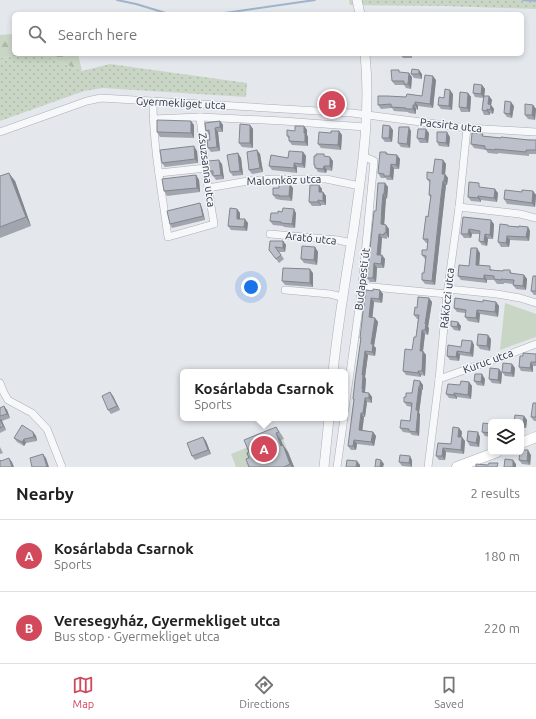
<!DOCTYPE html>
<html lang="en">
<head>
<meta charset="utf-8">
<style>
	:root { --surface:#fff; --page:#f2f2f2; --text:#222; --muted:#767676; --line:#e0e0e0; --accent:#d1495b }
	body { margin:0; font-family:Ubuntu,sans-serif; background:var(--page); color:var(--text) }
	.controls { position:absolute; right:12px; bottom:12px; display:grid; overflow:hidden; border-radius:6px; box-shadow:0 2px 6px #0003 }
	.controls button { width:36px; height:36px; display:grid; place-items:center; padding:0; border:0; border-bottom:1px solid var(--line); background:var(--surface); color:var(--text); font:20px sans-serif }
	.you { position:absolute; left:251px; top:287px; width:14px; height:14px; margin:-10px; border:3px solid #fff; border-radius:50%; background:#1a73e8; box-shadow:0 0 0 6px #1a73e833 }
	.badge { display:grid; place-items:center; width:26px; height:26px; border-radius:50%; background:var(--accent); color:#fff; font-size:13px; font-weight:700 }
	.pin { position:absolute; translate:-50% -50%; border:2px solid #fff; box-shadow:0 1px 4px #0006 }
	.popup { position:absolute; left:180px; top:369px; width:168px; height:52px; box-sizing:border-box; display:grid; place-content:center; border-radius:6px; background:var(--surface); filter:drop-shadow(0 1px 3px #0005); font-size:13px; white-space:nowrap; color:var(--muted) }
	.popup b { font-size:15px; color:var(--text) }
	.popup::after { content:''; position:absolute; left:50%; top:100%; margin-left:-8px; border:8px solid transparent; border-top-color:var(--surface) }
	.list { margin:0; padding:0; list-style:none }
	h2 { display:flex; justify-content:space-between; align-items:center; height:52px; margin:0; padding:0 16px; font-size:17px }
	h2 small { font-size:13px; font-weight:400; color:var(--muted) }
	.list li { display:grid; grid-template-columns:26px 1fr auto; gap:12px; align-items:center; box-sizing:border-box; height:72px; padding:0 16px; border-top:1px solid var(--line) }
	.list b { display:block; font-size:15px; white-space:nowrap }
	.list p { margin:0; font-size:13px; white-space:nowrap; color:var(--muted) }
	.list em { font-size:13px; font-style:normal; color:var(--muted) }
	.icon { flex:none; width:22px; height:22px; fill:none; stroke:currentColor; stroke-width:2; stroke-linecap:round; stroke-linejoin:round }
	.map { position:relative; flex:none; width:536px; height:467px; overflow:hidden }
	.search { position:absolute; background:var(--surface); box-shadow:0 2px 6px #0003; left:12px; right:12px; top:12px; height:44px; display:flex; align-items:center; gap:10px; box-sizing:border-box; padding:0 14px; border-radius:6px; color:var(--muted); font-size:15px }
	.sheet { height:196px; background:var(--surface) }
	nav { display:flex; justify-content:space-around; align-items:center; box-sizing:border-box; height:56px; border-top:1px solid var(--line); background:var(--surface); font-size:11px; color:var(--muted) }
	nav a { display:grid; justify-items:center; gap:2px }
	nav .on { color:var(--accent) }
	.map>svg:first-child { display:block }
	.grass { fill:url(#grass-dots) }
	.forest { fill:url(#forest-firs) }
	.park { fill:#c9d6c5 }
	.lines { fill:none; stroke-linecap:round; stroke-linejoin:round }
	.stream { stroke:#9fb4cc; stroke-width:2 }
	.minor-casing { stroke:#a9aeb7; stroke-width:8 }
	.tertiary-casing { stroke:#a9aeb7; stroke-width:10 }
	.secondary-casing { stroke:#a9aeb7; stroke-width:11 }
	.minor { stroke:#f7f8fa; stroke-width:7 }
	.tertiary { stroke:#f7f8fa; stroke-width:9 }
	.secondary { stroke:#fff; stroke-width:10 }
	.wall { fill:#a1a5ae }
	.shaded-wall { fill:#83868d }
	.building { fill:#bbc0ca; stroke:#83868d }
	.labels { text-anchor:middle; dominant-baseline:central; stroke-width:3; stroke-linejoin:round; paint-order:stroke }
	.street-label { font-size:11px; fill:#2b3445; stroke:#f4f6f9 }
</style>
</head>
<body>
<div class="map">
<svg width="536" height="467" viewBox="0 0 536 467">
	<defs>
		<pattern id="grass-dots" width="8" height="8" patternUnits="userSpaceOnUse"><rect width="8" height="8" fill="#c9d6c5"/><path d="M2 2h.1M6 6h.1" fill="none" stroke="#adb8ab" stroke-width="1.8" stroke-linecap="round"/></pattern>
		<pattern id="forest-firs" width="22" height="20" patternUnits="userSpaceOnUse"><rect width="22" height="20" fill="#c9d6c5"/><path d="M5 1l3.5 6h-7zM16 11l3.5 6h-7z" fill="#adb8ab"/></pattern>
	</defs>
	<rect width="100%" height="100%" fill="#e4e7ec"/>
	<g class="grass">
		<polygon points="349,0 536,0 536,9 444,6 350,5"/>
		<polygon points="28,54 41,54 82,71 110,64 247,83 246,97 103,88 84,91 0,121 0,58"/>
	</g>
	<g class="forest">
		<polygon points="14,34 14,54 28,54 0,58 0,35"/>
		<polygon points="41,54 78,54 82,71"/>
	</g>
	<g class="park">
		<polygon points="505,303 536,314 536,337 500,350"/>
		<polygon points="281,434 294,467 236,467 231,454"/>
	</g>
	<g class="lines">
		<g class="stream">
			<polyline points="117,0 136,4 169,14"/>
			<polyline points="523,0 536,1"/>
			<polyline points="218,14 315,0"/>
		</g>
		<g class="minor-casing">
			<g id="minor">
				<path d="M 153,101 C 153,147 162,192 168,237 L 214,224 L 208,188 L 200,117"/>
				<polyline points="153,119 200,117 283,121 365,127"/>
				<polyline points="0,132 87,101 101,98 352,113 467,128 536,132"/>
				<polyline points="159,173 206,168"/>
				<polyline points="208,188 248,181 273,179 326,179 360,186"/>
				<polyline points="459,207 520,214 536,218"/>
				<polyline points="270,234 338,240 351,243"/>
				<polyline points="362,286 447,294"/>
				<polyline points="448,289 497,294 520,298 536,303"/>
				<polyline points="285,290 330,294 342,297"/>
				<polyline points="439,379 502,357 536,344"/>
				<polyline points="0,383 4,393 8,400 32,413 47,429 62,467"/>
				<polyline points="345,409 362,286 374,161 363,156"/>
				<polyline points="337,467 344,418"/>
				<polyline points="428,467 439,379 447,294 459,207 467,128"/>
			</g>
		</g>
		<g class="tertiary-casing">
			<g id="tertiary">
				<polyline points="357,0 360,14"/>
				<path d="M 333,372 C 338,323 346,275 354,227 C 362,170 371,112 365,54"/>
				<polyline points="324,467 329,418"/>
			</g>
		</g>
		<g class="secondary-casing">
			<g id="secondary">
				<polyline points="521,443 536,437"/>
				<polyline points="457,467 497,452"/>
			</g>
		</g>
		<use href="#minor" class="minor"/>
		<use href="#tertiary" class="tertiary"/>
		<use href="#secondary" class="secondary"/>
	</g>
	<g class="wall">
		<polygon points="400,54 429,54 412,55 412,58 403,58"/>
		<polygon points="401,73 412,77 411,89 406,88 404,85 395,85 392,81"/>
		<polygon points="411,74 422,74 422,79 414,78"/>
		<polygon points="436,80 433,108 418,106 418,110 416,109 416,114 409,113 408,112 394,111 392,108 381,109 378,105 406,97 422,96"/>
		<polygon points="482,85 485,89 484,96 489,96 492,100 491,105 494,109 493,114 490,113 490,115 484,115 482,110 483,98 475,97 473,93"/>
		<polygon points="468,93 471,97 470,112 461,112 459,107"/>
		<polygon points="453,94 452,110 441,109 438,105 444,98"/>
		<polygon points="533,105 536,109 535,120 528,119 525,115"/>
		<polygon points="514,106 512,118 507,117 504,113"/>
		<polygon points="220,121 223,125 223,132 218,132 220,151 211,152 208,148 210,140 210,135 209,135 206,131"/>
		<polygon points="194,125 194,138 160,137 157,132"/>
		<polygon points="250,125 253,129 253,148 242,147 239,143"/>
		<polygon points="304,126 307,130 307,135 308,137 308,146 292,145 289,141 289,139 287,136"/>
		<polygon points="393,130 392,142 385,142 382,138"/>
		<polygon points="339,131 342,135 341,150 321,148 318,144 331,133"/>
		<polygon points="411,131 410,148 401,147 398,143"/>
		<polygon points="429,133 428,143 420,143 417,138"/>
		<polygon points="484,136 501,138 536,140 536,154 529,154 529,156 498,153 498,154 488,153 486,150 474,148 471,144"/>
		<polygon points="450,137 449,147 439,146 437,142"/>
		<polygon points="197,151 198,163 165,167 162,163"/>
		<polygon points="303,152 306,156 305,168 297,167 297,173 272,170 269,166"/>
		<polygon points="386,152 388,154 397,155 400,159 399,169 394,169 393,180 387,180 386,178 381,178 378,173"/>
		<polygon points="238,153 241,158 243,175 233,176 230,172"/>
		<polygon points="260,154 263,172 252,174 249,170"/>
		<polygon points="326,156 333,161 332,171 327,170 326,173 318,172 314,165"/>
		<polygon points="443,160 446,164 445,174 448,178 447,185 446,185 444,200 435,285 425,284 422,280 424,273 426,259 425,259 422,255 427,250 428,243 426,243 423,239 428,217 431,198 429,195 430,183 427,179 433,173"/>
		<polygon points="222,164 224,179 216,180 213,175 212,175 209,171"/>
		<polygon points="196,175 199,180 200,192 167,196 164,191"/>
		<polygon points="0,176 15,181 31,226 0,238"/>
		<polygon points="385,183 388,187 387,199 386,198 385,209 384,224 386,225 389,229 389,238 387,237 387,239 382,238 381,255 382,255 385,259 384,268 377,268 376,282 370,282 367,278 376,211"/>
		<polygon points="319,185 322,189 322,192 323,192 326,196 326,205 321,205 321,206 312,206 309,202"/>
		<polygon points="482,187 498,193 497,202 481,200 481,202 471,201 468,197"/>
		<polygon points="293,188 292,201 281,200 276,199 273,195"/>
		<polygon points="533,191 536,195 535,207 507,204 504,199 522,192"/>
		<polygon points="202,208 205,220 172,228 170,224"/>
		<polygon points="237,209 240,213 240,219 248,223 247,231 231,230 228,226"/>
		<polygon points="278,213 296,213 295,228 284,227 283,226 273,225 270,221"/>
		<polygon points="463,217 494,224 493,239 488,239 487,246 482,245 479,241 480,234 472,234 471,238 464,238 461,234"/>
		<polygon points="509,226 528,227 530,231 529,241 510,240 509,247 501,247 498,242"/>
		<polygon points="283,241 286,245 285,252 279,252 284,259 279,263 269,250"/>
		<polygon points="315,247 318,252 317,265 304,263 301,259"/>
		<polygon points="480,253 479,265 493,270 503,271 510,270 512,274 524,275 527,279 526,290 516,289 513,285 514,284 504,283 504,284 497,284 494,280 487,280 487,283 461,280 458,276 469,266"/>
		<polygon points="313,273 313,287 285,285 282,281"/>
		<polygon points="536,276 536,295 534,295 531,291"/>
		<polygon points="380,290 383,294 382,303 374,302 372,318 375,318 378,322 374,346 376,348 375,356 368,355 365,377 366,379 365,392 365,393 369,393 372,397 372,403 367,402 365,417 364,417 362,430 373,432 376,436 374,446 357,444 356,450 351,450 348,446 354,400 353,399 361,339 360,338 373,291"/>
		<polygon points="429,298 432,302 428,327 429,328 428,335 425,334 423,351 426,355 425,376 421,375 421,377 406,375 403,371 412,350 416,337 418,319 417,319 414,315 417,308"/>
		<polygon points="483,302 496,302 499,306 498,317 480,314 479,323 468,321 465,317 465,313 457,312 454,308"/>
		<polygon points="458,322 461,326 460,331 454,330 451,326"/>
		<polygon points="491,339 490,351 480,349 477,345"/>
		<polygon points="472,341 474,345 473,357 460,355 459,361 450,360 447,356"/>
		<polygon points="536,354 536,366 533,366 533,372 521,371 519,367 523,356"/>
		<polygon points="512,364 515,368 514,377 505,376 502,372"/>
		<polygon points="499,369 502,373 501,384 492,383 489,379"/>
		<polygon points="485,379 484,386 477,385 474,381"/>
		<polygon points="420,381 423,385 423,390 422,390 419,413 420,414 419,436 412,435 410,433 403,432 400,428 410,421 412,407 407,406 404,402 406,397 412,393"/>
		<polygon points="469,382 472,386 471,399 457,397 457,399 449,398 446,394 460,385"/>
		<polygon points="110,392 113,396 120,410 111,414 108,410"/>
		<polygon points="536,403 536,421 534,421 531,417"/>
		<polygon points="4,406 7,410 10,418 2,421 6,430 0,433 0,408"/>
		<polygon points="524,416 527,420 526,428 521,428 521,422"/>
		<polygon points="491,424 491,437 485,436 482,432"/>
		<polygon points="276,427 281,434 284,439 281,440 283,445 288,452 294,467 249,467 249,452"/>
		<polygon points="459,428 462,432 461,437 465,441 464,454 446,452 445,460 439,460 436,456 438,443 451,444"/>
		<polygon points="33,432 36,436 37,441 26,443 24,446 17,442 14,438"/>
		<polygon points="203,437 206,441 211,454 195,460 192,456"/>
		<polygon points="480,437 479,447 470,446 467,441"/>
		<polygon points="0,447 3,453 0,454"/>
		<polygon points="531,455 530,465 522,464 519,460"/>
		<polygon points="412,460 412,467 402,466 399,462"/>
	</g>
	<g class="shaded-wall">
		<polygon points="419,70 422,74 422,79 419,74"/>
		<polygon points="409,73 412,77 411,89 408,84"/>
		<polygon points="433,76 436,80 433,108 430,104"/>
		<polygon points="482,85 485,89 484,98 481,94"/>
		<polygon points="450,90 453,94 452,110 449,106"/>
		<polygon points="468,93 471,97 470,112 467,108"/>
		<polygon points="489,96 492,100 491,105 494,109 493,114 488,104"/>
		<polygon points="415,102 418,106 418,110 415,105"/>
		<polygon points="511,102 514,106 512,118 510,114"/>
		<polygon points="413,105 416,109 416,114 413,109"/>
		<polygon points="533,105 536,109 535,120 532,115"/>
		<polygon points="487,109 490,113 490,115 487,111"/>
		<polygon points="191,121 194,125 194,138 191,133"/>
		<polygon points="220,121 223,125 223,132 220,127"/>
		<polygon points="250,125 253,129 253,148 250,143"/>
		<polygon points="304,126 307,130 307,135 308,137 308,146 305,142 304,133"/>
		<polygon points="390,126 393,130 392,142 389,138"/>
		<polygon points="409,127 411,131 410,148 407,144"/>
		<polygon points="215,128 218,132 220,151 217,147"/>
		<polygon points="426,129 429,133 428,143 425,139"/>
		<polygon points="339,131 342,135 341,150 338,145"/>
		<polygon points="447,132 450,137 449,147 446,143"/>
		<polygon points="194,146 197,151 198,163 195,159"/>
		<polygon points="257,150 260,154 263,172 260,168"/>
		<polygon points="303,152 306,156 305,168 302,164"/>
		<polygon points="238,153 241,158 243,175 240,171"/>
		<polygon points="397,155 400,159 399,169 396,165"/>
		<polygon points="330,157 333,161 332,171 330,166"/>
		<polygon points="219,160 222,164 224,179 221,175"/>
		<polygon points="443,160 446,164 445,174 448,178 447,185 444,181 442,174"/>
		<polygon points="294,163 297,167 297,173 294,168"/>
		<polygon points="391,164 394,169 393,180 390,176"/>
		<polygon points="324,166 327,170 326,173 323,169"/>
		<polygon points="9,173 15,181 31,226 26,217"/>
		<polygon points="196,175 199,180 200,192 197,188"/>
		<polygon points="443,181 446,185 435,285 432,281"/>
		<polygon points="385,183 388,187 387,199 384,194"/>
		<polygon points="290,184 293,188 292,201 289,196"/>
		<polygon points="319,185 322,189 321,196 319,192"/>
		<polygon points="495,189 498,193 497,202 494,198"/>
		<polygon points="533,191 536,195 535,207 532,203"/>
		<polygon points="323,192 326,196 326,205 323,201"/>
		<polygon points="383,194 386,198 384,228 381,224"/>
		<polygon points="478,196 481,200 481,202 478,198"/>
		<polygon points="318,200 321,205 321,206 318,202"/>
		<polygon points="200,203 202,208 205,220 203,216"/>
		<polygon points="237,209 240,213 240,223 237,219"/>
		<polygon points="294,209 296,213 295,228 292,224"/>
		<polygon points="245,219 248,223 247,231 244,227"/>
		<polygon points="491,220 494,224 493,239 490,235"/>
		<polygon points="386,225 389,229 389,238 386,233"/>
		<polygon points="528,227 530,231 529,241 526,237"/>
		<polygon points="469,229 472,234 471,238 468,234"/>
		<polygon points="379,234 382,238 380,259 377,255"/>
		<polygon points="485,234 488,239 487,246 484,242"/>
		<polygon points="507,236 510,240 509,247 506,243"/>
		<polygon points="283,241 286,245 285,252 283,248"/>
		<polygon points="315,247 318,252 317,265 314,260"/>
		<polygon points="477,248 480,253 479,269 476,265"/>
		<polygon points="382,255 385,259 384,268 381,264"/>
		<polygon points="374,263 377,268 376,282 373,278"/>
		<polygon points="310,269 313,273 313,287 310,283"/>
		<polygon points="484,275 487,280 487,283 484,279"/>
		<polygon points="524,275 527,279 526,290 523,286"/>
		<polygon points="380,290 383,294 382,303 379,299"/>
		<polygon points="371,298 374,302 372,322 369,317"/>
		<polygon points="429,298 432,302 428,327 429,328 428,335 425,330 425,324"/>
		<polygon points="496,302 499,306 498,317 495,312"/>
		<polygon points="477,310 480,314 479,323 476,318"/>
		<polygon points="375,318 378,322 374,346 376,348 375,356 372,352 371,344"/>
		<polygon points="458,322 461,326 460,331 457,327"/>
		<polygon points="422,330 425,334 423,351 426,355 425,376 422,371 420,351"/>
		<polygon points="488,335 491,339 490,351 487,346"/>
		<polygon points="472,341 474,345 473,357 470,353"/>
		<polygon points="365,351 368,355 365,377 366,379 365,392 366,394 362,392 362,375"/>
		<polygon points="457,351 460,355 459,361 456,357"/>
		<polygon points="531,362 533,366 533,372 530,368"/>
		<polygon points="512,364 515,368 514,377 511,373"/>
		<polygon points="499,369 502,373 501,384 498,380"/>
		<polygon points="418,371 421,375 421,377 418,373"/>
		<polygon points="482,374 485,379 484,386 481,382"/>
		<polygon points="420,381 423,385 423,390 420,386"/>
		<polygon points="469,382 472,386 471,399 468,395"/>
		<polygon points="419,386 422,390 419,413 420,414 419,436 416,432 416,410"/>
		<polygon points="110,392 113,396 120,410 117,406"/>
		<polygon points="369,393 372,397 372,403 369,398"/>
		<polygon points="454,393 457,397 457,399 454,395"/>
		<polygon points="365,398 367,402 365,417 363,413"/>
		<polygon points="4,406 7,410 10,418 7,414"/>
		<polygon points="361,413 364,417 362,434 359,430"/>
		<polygon points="524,416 527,420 526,428 523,424"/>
		<polygon points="0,418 2,421 6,430 3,426"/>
		<polygon points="459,428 462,432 461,441 458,437"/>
		<polygon points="33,432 36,436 37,441 34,437"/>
		<polygon points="373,432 376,436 374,446 371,442"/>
		<polygon points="478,432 480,437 479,447 476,443"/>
		<polygon points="276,433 281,440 286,453 281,446"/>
		<polygon points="203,437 206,441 211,454 208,450"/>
		<polygon points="462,437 465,441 464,454 461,450"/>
		<polygon points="24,439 26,443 24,446 22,442"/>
		<polygon points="354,440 357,444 356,450 353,446"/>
		<polygon points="283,445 288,452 294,467 292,467 290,464"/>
		<polygon points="443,448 446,452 445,460 442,456"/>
		<polygon points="528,450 531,455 530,465 527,461"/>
		<polygon points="43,454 46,458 49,467 47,467"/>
		<polygon points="410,456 412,460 412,467 409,463"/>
		<polygon points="9,458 12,462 14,467 12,467"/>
		<polygon points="381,460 384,464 383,467 380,467"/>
		<polygon points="513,460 516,464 516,467 513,467"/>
		<polygon points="357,461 360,465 360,467 356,467"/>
	</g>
	<g class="building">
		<polygon points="412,69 419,70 419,74 411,74"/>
		<polygon points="391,70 399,70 399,72 409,73 408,84 404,84 404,81 392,81"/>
		<polygon points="425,75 433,76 430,104 415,102 415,105 413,105 413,109 406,109 406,108 391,107 391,104 378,105 378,96 387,96 406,97 407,94 422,96"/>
		<polygon points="474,84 482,85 481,94 473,93"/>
		<polygon points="445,89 450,90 449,106 438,105 439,97 444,98"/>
		<polygon points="460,92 468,93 467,108 459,107"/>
		<polygon points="484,96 489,96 488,104 491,105 490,110 487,109 487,111 482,110"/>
		<polygon points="505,101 511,102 510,114 504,113"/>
		<polygon points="525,104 533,105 532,115 525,115"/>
		<polygon points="157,120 191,121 191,133 157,132"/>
		<polygon points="220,121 220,127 215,128 217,147 208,148 207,140 210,140 209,130 206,131 205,123"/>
		<polygon points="240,124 250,125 250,143 239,143"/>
		<polygon points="383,125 390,126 389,138 382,138"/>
		<polygon points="295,126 304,126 304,133 305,133 305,142 289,141 289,136 287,136 287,130 295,131"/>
		<polygon points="399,127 409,127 407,144 398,143"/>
		<polygon points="418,129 426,129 425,139 417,138"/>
		<polygon points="331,131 339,131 338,145 318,144 319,132 331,133"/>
		<polygon points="437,132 447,132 446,143 437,142"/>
		<polygon points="472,133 483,134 482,136 501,138 501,137 529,140 536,140 536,150 526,150 526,152 495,149 495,150 485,149 485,146 471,144"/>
		<polygon points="194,146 195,159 162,163 160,150"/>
		<polygon points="257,150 260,168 249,170 247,152"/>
		<polygon points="289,151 303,152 302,164 294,163 294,168 269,166 271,155 288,158"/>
		<polygon points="380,152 386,152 386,154 397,155 396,165 391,164 390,176 384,176 384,174 378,173"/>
		<polygon points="238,153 240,171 230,172 227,155"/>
		<polygon points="316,154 324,154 324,156 330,157 330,166 324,166 323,169 315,168 315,165 314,165 314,156 316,156"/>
		<polygon points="435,159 443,160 442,174 445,174 444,181 443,181 441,196 432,281 422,280 422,273 424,273 426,256 422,255 422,250 427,250 428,239 423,239 426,216 428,217 431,195 429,195 430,180 427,179 427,172 433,173"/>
		<polygon points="219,160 221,175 213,176 213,171 209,171 208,161"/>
		<polygon points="9,173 26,217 0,227 0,176"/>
		<polygon points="196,175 197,188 164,191 162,179"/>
		<polygon points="469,182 479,183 479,187 495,189 494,198 478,196 478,198 468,197"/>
		<polygon points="378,183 385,183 384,194 383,194 382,205 381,224 386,225 386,233 384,233 384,235 379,234 377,255 382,255 381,264 374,263 373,278 367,278 374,211 376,211"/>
		<polygon points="279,184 290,184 289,196 279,196 279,195 273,195 273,188 279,188"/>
		<polygon points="310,185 319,185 319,192 323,192 323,201 318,200 318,202 309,202"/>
		<polygon points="505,190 522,192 522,190 533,191 532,203 504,199"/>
		<polygon points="200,203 203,216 170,224 167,211"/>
		<polygon points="230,208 237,209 237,219 245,219 244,227 228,226"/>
		<polygon points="283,208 294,209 292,224 281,223 281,222 270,221 271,213 278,213 278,211 282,212"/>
		<polygon points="463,217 491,220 490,235 485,234 484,242 479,241 480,231 469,229 468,234 461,234"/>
		<polygon points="500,224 508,225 508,226 519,227 519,226 528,227 526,237 507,236 506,243 498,242"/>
		<polygon points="270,241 283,241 283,248 275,247 281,255 276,259 269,250"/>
		<polygon points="302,246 315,247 314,260 301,259"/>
		<polygon points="471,248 477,248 476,265 490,266 490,270 503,271 503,270 510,270 510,273 524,275 523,286 513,285 514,280 501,279 501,280 494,279 494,276 484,275 484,279 458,276 459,265 469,266"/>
		<polygon points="283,268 310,269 310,283 282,281"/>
		<polygon points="533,276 536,276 536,291 531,291"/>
		<polygon points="373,289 380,290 379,299 371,298 369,317 375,318 371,344 373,344 372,352 365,351 362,375 363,375 362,389 363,389 362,392 369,393 369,398 365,398 363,413 361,413 359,430 373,432 371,442 354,440 353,446 348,446 354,399 353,399 355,380 361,338 360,338 364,303 366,290 373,291"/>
		<polygon points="418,297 429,298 425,324 426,324 425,330 422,330 420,351 423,351 422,371 418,371 418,373 403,371 405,349 412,350 414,337 416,337 419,315 414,315 415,307 417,308"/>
		<polygon points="455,298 483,302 483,300 496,302 495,312 477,310 476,318 465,317 466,310 454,308"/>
		<polygon points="451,321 458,322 457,327 451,326"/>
		<polygon points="478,334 488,335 487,346 477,345"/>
		<polygon points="462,340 472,341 470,353 457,351 456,357 447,356 448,345 461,347"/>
		<polygon points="523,353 536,354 536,362 531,362 530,368 519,367 520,356 523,356"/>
		<polygon points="503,363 512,364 511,373 502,372"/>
		<polygon points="490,368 499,369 498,380 489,379"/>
		<polygon points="475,374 482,374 481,382 474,381"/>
		<polygon points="414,380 420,381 420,386 419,386 416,410 418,410 416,432 409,431 409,429 400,428 401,420 410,421 412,403 404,402 404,397 406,397 406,393 412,393"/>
		<polygon points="461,381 469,382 468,395 454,393 454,395 446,394 448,384 460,385"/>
		<polygon points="110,392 117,406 108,410 102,396"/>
		<polygon points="533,403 536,403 536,417 531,417"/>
		<polygon points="4,406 7,414 0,416 0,408"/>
		<polygon points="515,415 524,416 523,424 521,424 521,422 514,422"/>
		<polygon points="0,419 3,426 0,428"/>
		<polygon points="498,420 507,421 507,422 497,422"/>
		<polygon points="483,423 491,424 491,433 482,432"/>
		<polygon points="22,425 33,432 34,437 24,439 22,442 14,438"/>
		<polygon points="276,427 279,432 276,433 281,446 283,445 290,464 284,467 249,467 246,459 249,458 247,453 249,452 244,440"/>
		<polygon points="453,427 459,428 458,437 462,437 461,450 443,448 442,456 436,456 438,443 451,444"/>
		<polygon points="468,431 478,432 476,443 467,441"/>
		<polygon points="203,437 208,450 192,456 187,443"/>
		<polygon points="521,450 528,450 527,461 519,460 520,452 521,452"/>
		<polygon points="43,454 47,467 32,467 30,458"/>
		<polygon points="400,455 410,456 409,463 399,462"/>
		<polygon points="9,458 12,467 0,467 0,460 1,461"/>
		<polygon points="376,459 381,460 380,467 375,467"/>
		<polygon points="505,459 513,460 513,467 504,467"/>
		<polygon points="347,460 357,461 356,467 346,467"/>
		<polygon points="489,463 498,463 497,467 476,467 476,464 488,465"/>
	</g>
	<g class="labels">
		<g class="street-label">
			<text transform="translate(181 103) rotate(3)">Gyermekliget utca</text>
			<text transform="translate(451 125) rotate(6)">Pacsirta utca</text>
			<text transform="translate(207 170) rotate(83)">Zsuzsanna utca</text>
			<text transform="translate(284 180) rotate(-2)">Malomköz utca</text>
			<text transform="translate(311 238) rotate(6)">Arató utca</text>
			<text transform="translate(362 279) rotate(-83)">Budapesti út</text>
			<text transform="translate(447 298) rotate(-84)">Rákóczi utca</text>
			<text transform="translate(488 361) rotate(-20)">Kuruc utca</text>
		</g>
	</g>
</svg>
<div class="controls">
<button><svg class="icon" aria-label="layers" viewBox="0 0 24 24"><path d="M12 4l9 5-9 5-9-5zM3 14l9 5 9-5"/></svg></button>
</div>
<div class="you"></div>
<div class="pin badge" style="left:264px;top:449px">A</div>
<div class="popup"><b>Kosárlabda Csarnok</b>Sports</div>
<div class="pin badge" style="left:332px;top:104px">B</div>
<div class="search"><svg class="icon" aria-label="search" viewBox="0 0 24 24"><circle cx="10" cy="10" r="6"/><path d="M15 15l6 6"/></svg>Search here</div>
</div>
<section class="sheet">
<h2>Nearby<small>2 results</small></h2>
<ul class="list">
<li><span class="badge">A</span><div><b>Kosárlabda Csarnok</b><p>Sports</p></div><em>180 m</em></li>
<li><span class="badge">B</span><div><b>Veresegyház, Gyermekliget utca</b><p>Bus stop · Gyermekliget utca</p></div><em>220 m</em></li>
</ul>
</section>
<nav>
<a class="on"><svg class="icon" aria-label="map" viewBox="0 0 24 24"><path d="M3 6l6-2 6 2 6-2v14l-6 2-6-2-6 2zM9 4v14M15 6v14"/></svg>Map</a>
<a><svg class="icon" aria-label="directions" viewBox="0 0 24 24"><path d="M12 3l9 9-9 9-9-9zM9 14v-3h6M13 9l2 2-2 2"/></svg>Directions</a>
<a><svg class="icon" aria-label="saved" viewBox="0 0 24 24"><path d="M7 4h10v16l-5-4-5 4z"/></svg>Saved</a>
</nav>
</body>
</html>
